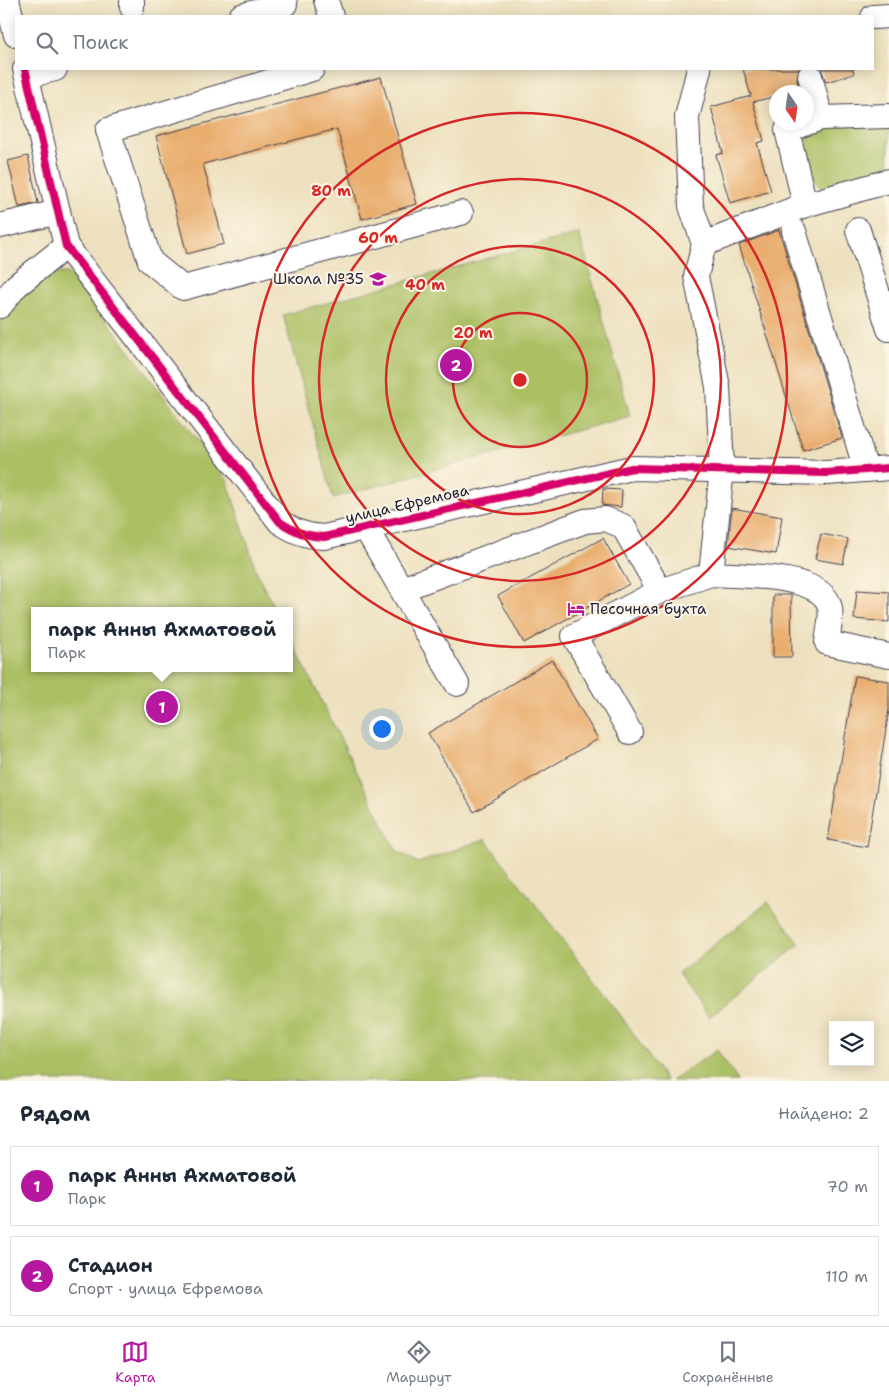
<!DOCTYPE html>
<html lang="ru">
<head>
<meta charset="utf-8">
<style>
	:root { --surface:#fff; --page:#f6f6f7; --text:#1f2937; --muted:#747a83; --line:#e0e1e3; --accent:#b5179e }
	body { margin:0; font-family:"Shantell Sans",sans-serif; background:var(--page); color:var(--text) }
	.controls { position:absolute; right:15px; bottom:15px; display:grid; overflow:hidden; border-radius:0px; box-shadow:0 2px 12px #0003 }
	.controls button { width:45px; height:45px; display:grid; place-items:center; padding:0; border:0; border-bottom:1px solid var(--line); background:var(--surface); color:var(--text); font:25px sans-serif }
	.compass { position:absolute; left:769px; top:85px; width:45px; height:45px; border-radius:50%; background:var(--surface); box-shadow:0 2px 12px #0003; rotate:167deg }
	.you { position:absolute; left:381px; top:728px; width:18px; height:18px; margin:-12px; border:4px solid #fff; border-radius:50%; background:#1a73e8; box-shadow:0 0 0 8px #1a73e833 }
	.badge { display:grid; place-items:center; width:32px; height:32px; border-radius:50%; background:var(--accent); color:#fff; font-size:16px; font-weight:700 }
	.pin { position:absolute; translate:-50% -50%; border:2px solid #fff; box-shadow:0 1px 5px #0006 }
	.popup { position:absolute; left:31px; top:607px; width:262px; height:65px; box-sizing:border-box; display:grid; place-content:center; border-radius:0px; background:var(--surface); filter:drop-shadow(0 1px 4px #0005); font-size:16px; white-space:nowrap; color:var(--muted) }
	.popup b { font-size:19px; color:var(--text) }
	.popup::after { content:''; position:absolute; left:50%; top:100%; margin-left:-10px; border:10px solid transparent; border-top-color:var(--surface) }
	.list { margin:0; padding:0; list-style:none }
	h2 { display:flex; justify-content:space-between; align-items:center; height:65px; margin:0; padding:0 20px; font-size:21px }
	h2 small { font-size:16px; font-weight:400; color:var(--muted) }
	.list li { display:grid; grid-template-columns:32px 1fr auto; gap:15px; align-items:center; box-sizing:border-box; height:80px; margin:0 10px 10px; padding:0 10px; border:1px solid var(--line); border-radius:0px }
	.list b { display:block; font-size:19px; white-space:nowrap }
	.list p { margin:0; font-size:16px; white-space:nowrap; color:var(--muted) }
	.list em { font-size:16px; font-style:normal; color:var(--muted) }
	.icon { flex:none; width:28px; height:28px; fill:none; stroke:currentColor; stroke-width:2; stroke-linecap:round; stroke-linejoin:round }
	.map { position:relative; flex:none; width:889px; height:1081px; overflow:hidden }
	.search { position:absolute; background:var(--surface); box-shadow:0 2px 12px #0003; left:15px; right:15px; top:15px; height:55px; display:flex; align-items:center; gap:12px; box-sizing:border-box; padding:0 18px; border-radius:0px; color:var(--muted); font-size:19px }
	.sheet { height:245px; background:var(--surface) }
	nav { display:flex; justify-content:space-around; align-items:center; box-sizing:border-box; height:70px; border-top:1px solid var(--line); background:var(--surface); font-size:14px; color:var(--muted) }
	nav a { display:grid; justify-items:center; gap:2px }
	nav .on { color:var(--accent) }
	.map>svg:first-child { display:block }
	.green { fill:#abbf63; stroke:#66704f }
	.building { fill:#e9ad6e }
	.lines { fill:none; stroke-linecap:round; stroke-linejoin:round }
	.minor-casing { stroke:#403e4f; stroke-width:26 }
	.minor { stroke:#fff; stroke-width:24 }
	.cycleway-casing { stroke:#fcf5e5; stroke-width:11 }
	.cycleway { stroke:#d6006c; stroke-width:8 }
	.ring { fill:none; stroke:#d62828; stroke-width:2.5 }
	.labels { text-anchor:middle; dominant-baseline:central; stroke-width:4; stroke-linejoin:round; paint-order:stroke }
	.poi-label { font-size:15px; fill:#22223b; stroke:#fcf5e5; text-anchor:end }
	.street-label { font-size:15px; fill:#22223b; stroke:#fcf5e5 }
	.centre { fill:#d62828; stroke:#fcf5e5; stroke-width:2.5 }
	.ring-label { font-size:15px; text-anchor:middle; font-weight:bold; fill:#d62828; stroke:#fcf5e5; stroke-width:4; stroke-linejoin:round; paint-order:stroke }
</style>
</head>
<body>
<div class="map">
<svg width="889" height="1081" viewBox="0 0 889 1081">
	<rect width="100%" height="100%" fill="#fcf5e5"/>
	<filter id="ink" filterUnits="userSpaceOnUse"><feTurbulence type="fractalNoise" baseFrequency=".02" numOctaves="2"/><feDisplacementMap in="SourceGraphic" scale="10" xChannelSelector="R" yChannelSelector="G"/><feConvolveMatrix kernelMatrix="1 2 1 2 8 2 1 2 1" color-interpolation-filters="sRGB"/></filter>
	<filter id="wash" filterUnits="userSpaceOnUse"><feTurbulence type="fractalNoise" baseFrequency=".0096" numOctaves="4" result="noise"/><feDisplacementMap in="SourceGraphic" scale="20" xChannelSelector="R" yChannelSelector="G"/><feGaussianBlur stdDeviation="1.12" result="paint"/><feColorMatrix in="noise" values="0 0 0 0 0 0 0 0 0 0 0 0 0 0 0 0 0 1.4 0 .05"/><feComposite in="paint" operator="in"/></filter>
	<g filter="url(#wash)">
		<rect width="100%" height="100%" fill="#ede0be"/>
		<g class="green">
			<polygon points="889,123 889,172 824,190 809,177 797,135 815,126"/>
			<polygon points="579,233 630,416 333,498 283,315"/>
			<polygon points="42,273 68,273 99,310 227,480 258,576 276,611 34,611 34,668 290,668 290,638 396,850 418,863 485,839 621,1016 666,1081 0,1081 0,322"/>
			<polygon points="768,902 800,944 709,1017 678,974"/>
			<polygon points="717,1050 738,1081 671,1081"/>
		</g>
		<g id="blocks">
			<g class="building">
				<polygon points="743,69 799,69 797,79 799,89 776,92 776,96 753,102 764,141 757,143 771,191 730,203 716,155 723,153 711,107 751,96"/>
				<polygon points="821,69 853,69 854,74 826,82"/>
				<polygon points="381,77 417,204 362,219 337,129 203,164 224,244 187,254 156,136"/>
				<polygon points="28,156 38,203 19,207 8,161"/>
				<polygon points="779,230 842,438 803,450 739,245"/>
				<polygon points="603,489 622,490 621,507 602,505"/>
				<polygon points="732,508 782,517 776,554 728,546"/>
				<polygon points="821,534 848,539 843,564 815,559"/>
				<polygon points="603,538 629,584 524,643 498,596"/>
				<polygon points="857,590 889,592 889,622 854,619"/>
				<polygon points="773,595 791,595 792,657 773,657"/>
				<polygon points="552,660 598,739 474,812 428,733"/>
				<polygon points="855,676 889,681 889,710 867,847 828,840"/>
			</g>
		</g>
	</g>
	<g filter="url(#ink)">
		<use href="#blocks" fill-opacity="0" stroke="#403e4f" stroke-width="1"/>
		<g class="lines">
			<g class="minor-casing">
				<g id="minor">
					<polyline points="7,0 16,35"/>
					<polyline points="326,0 331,16"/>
					<polyline points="132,7 132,0"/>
					<polyline points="241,16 285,4 283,0"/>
					<polyline points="873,17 889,16"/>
					<path d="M 25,69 L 66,246 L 280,522 C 295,532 306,536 324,537 L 632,468 L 827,473 L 889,468"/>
					<polyline points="312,69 108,130 150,261 183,288 461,213"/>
					<polyline points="27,76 55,69"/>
					<polyline points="810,76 821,118"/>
					<polyline points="889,116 821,118 787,130 805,205 889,181"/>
					<polyline points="0,226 58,212"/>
					<polyline points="858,230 889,329"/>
					<polyline points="794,231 866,470"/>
					<polyline points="704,244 805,205"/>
					<polyline points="0,306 16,286 66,246"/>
					<polyline points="365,527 457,684"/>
					<path d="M 711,574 C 739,576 824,573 830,608 C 832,618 828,632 827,643 L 889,656"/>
					<polyline points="402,589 585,521 605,519 623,526 660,591 574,636 630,732"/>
					<polyline points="660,591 711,574 722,469 718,387 696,276 704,244 691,206 687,117 699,69"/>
				</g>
			</g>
			<use href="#minor" class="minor"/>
			<g class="cycleway-casing">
				<path id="cycleway" d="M 25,69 L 66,246 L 280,522 C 295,532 306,536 324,537 L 632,468 L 827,473 L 889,468"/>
			</g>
			<use href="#cycleway" class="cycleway"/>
		</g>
	</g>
	<g class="ring">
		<circle cx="520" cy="380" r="67"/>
		<circle cx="520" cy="380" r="134"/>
		<circle cx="520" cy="380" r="201"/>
		<circle cx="520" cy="380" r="267"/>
	</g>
	<defs>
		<g id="school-bare" transform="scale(1.35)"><path d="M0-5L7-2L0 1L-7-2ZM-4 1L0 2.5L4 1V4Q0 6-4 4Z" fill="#b5179e" stroke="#fcf5e5" stroke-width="2.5" paint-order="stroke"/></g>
		<g id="hotel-bare" transform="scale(1.35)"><path d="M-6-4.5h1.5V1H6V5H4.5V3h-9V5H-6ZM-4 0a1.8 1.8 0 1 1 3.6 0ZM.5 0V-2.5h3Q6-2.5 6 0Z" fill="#b5179e" stroke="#fcf5e5" stroke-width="2.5" paint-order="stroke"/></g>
	</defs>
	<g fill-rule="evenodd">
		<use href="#school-bare" x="378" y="279"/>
		<use href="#hotel-bare" x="576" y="609"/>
	</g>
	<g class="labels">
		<g class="poi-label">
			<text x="364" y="279">Школа №35</text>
			<text x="590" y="609" text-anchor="start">Песочная бухта</text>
		</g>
		<g class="street-label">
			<text transform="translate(407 504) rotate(-13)">улица Ефремова</text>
		</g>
	</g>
	<circle cx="520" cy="380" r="8" class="centre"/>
	<g class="ring-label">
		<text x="331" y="196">80 m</text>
		<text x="378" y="243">60 m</text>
		<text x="425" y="290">40 m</text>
		<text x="473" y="338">20 m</text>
	</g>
</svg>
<div class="controls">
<button><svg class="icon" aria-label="layers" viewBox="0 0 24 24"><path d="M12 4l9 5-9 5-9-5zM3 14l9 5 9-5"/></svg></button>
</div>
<svg class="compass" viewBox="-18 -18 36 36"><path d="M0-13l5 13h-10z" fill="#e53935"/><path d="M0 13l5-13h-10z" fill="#747a83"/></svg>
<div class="you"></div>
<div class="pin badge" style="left:162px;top:707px">1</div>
<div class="popup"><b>парк Анны Ахматовой</b>Парк</div>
<div class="pin badge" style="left:456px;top:365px">2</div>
<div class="search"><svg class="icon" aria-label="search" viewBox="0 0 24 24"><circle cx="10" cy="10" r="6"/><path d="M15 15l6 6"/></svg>Поиск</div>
</div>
<section class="sheet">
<h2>Рядом<small>Найдено: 2</small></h2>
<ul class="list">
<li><span class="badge">1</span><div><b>парк Анны Ахматовой</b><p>Парк</p></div><em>70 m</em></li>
<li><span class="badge">2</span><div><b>Стадион</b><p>Спорт · улица Ефремова</p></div><em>110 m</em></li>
</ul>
</section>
<nav>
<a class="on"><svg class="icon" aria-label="map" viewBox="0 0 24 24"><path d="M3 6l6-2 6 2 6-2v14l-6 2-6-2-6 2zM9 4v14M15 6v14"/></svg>Карта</a>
<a><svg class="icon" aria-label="directions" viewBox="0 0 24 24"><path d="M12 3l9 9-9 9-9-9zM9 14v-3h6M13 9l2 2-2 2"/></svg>Маршрут</a>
<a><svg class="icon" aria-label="saved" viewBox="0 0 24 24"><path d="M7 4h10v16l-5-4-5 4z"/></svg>Сохранённые</a>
</nav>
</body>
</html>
